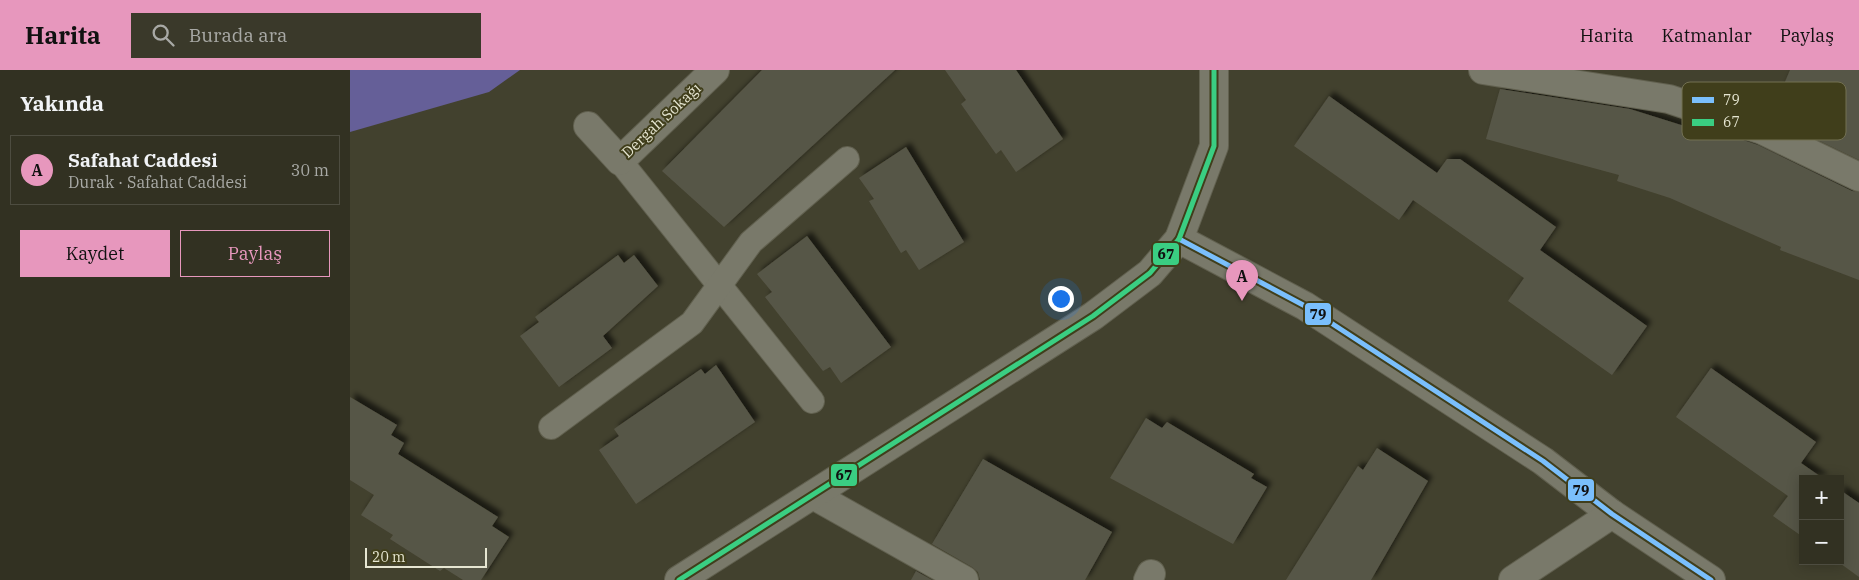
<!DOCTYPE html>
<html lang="tr">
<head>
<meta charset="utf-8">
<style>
	:root { --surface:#323122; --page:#3a392a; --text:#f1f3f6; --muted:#a8a9a5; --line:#4d4c40; --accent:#e797bd }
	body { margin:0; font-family:"IBM Plex Serif",serif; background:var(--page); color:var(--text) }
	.controls { position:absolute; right:15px; bottom:15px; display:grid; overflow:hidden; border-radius:0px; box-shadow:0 2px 12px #0003 }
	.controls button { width:45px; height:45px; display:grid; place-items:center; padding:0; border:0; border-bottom:1px solid var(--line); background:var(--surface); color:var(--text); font:25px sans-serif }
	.scale { position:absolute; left:15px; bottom:12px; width:122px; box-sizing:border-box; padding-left:5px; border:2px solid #e6e6d2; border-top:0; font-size:14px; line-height:18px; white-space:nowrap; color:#e6e6d2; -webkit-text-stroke:4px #403e1b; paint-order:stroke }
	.you { position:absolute; left:710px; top:228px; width:18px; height:18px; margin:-12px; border:4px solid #fff; border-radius:50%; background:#1a73e8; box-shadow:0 0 0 8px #1a73e833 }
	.badge { display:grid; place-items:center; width:32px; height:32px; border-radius:50%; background:var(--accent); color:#111; font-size:16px; font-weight:700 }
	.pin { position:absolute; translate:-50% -41px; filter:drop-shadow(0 1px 2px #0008) }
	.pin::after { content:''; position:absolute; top:26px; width:18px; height:15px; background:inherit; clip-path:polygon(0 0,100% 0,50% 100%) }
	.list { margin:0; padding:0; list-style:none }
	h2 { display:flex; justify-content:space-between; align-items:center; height:65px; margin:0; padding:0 20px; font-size:21px }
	h2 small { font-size:16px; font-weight:400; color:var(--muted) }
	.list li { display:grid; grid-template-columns:32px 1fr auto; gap:15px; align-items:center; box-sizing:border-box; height:70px; margin:0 10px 10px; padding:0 10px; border:1px solid var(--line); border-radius:0px }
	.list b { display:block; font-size:19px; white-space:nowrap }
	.list p { margin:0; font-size:16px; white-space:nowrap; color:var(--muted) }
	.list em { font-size:16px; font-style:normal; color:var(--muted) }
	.actions { display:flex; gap:10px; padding:15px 20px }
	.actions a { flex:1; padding:11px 0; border:1px solid var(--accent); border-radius:0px; text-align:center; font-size:18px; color:var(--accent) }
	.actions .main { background:var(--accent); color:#111 }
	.icon { flex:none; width:28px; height:28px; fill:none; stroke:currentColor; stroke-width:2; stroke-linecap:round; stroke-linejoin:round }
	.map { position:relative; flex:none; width:1509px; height:510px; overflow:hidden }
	header { display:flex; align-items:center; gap:30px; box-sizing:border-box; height:70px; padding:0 25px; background:var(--accent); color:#111 }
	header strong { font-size:24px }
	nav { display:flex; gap:28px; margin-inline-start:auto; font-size:18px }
	.search { width:350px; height:45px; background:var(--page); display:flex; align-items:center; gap:12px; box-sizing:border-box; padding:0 18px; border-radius:0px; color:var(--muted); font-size:19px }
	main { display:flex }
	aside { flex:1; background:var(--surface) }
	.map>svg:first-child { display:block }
	.green { fill:#655f98 }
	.building { fill:#575647; filter:url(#shadow) }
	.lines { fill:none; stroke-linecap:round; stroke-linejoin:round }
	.service-casing { stroke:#61604f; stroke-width:26 }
	.minor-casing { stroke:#61604f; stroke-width:30 }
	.secondary-casing { stroke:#61604f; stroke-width:30 }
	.service { stroke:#79796a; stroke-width:24 }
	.minor { stroke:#79796a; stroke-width:28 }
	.secondary { stroke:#79796a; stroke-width:28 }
	.bus-1-casing { stroke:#403e1b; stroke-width:9 }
	.bus-2-casing { stroke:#403e1b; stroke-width:9 }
	.bus-1 { stroke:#7abffc; stroke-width:5 }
	.bus-2 { stroke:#3ace82; stroke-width:5 }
	.labels { text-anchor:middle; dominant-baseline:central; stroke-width:4; stroke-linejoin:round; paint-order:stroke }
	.street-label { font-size:15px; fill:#e6e6d2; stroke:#403e1b }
	.key { fill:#403e1b; stroke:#727052; stroke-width:1 }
	.key-label { font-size:14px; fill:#e6e6d2 }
	.line-badge { stroke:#403e1b; stroke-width:2 }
	.pale-badge-label { font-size:14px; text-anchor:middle; font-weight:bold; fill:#111 }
</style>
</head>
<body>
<header>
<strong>Harita</strong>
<div class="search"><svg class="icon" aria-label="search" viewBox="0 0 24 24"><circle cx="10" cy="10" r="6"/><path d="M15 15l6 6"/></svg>Burada ara</div>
<nav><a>Harita</a><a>Katmanlar</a><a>Paylaş</a></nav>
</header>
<main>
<aside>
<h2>Yakında<small></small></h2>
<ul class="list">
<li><span class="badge">A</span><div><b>Safahat Caddesi</b><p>Durak · Safahat Caddesi</p></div><em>30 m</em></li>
</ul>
<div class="actions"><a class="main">Kaydet</a><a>Paylaş</a></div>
</aside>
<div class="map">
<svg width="1509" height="510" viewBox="0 0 1509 510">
	<defs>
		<filter id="shadow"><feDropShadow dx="4.5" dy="-4.5" stdDeviation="2.5" flood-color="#0009"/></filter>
	</defs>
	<rect width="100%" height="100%" fill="#42412e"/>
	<polygon class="green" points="0,0 170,0 139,22 0,62"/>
	<g class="building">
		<polygon points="412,0 545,0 374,157 312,101"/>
		<polygon points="595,0 666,0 713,69 666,102 651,80 646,84 611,34 616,30"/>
		<polygon points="1440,0 1509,0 1509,90 1420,47"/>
		<polygon points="1150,19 1280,39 1347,60 1349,55 1408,75 1502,121 1509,122 1509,210 1430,180 1431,177 1320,128 1267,111 1269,105 1136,69"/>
		<polygon points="979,26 1087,103 1097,89 1110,89 1206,157 1190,180 1297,256 1262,305 1158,231 1174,208 1063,130 1049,150 944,76"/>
		<polygon points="556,77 614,172 569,200 556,180 551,183 519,131 524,129 509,108"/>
		<polygon points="457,166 541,277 491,313 480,297 473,301 415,227 422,222 407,204"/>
		<polygon points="268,185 274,193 284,185 308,216 253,266 262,278 209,317 170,266 189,252 185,247"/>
		<polygon points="366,295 405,352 286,434 249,380 269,366 264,359 351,299 355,304"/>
		<polygon points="1361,298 1466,372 1451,393 1474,409 1453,409 1453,467 1423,446 1438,426 1326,347"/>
		<polygon points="0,327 47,355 41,365 54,373 48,384 148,447 142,456 159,467 131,510 113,510 94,498 90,501 40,469 43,465 11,445 24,425 0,410"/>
		<polygon points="796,348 812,358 817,352 904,404 901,408 917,417 883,474 760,408"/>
		<polygon points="1027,378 1078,411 1021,510 936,510 1008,396 1013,400"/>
		<polygon points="633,389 762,462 735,510 630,510 628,502 622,497 582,474"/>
		<polygon points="1490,420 1509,433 1509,507 1487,491 1490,491"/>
		<polygon points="566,501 582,510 561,510"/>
	</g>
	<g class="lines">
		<g class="service-casing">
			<g id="service">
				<polyline points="270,91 462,331"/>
				<polyline points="201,357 342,253 401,172 497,89"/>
			</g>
		</g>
		<g class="minor-casing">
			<g id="minor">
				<polyline points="1133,0 1319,29 1412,60 1509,107"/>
				<polyline points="238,56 270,91 365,0"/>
				<polyline points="829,169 955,236 1193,391 1262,444 1361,510"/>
				<polyline points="463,425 614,510"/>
				<polyline points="798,510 801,504"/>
				<polyline points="1163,510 1262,444"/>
			</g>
		</g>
		<g class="secondary-casing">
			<polyline id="secondary" points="329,510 743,246 800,203 829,169 864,76 864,0"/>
		</g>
		<use href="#service" class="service"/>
		<use href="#minor" class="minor"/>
		<use href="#secondary" class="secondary"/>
		<g class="bus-1-casing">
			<polyline id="bus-1" points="829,169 955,236 1193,391 1262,444 1361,510"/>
		</g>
		<g class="bus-2-casing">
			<polyline id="bus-2" points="329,510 743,246 800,203 829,169 864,76 864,0"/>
		</g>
		<use href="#bus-1" class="bus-1"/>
		<use href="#bus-2" class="bus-2"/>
	</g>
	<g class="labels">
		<g class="street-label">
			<text transform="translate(311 50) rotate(-43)">Dergah Sokağı</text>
		</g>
	</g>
	<rect x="1332" y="12" width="164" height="58" rx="8" class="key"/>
	<rect x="1342" y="27" width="22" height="6" fill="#7abffc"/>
	<rect x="1342" y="49" width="22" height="7" fill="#3ace82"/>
	<g class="key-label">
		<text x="1373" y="35">79</text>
		<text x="1373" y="57">67</text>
	</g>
	<g class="line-badge">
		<rect x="802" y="172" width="28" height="24" rx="5" fill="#3ace82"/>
		<rect x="954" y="232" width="28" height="24" rx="5" fill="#7abffc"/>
		<rect x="480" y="393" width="28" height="24" rx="5" fill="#3ace82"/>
		<rect x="1217" y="408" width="28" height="24" rx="5" fill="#7abffc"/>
	</g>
	<g class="pale-badge-label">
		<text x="816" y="189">67</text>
		<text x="968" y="249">79</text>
		<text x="494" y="410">67</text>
		<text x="1231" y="425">79</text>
	</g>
</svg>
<div class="controls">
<button>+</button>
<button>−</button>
</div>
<div class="scale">20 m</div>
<div class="you"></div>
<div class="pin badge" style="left:892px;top:231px">A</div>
</div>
</main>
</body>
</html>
